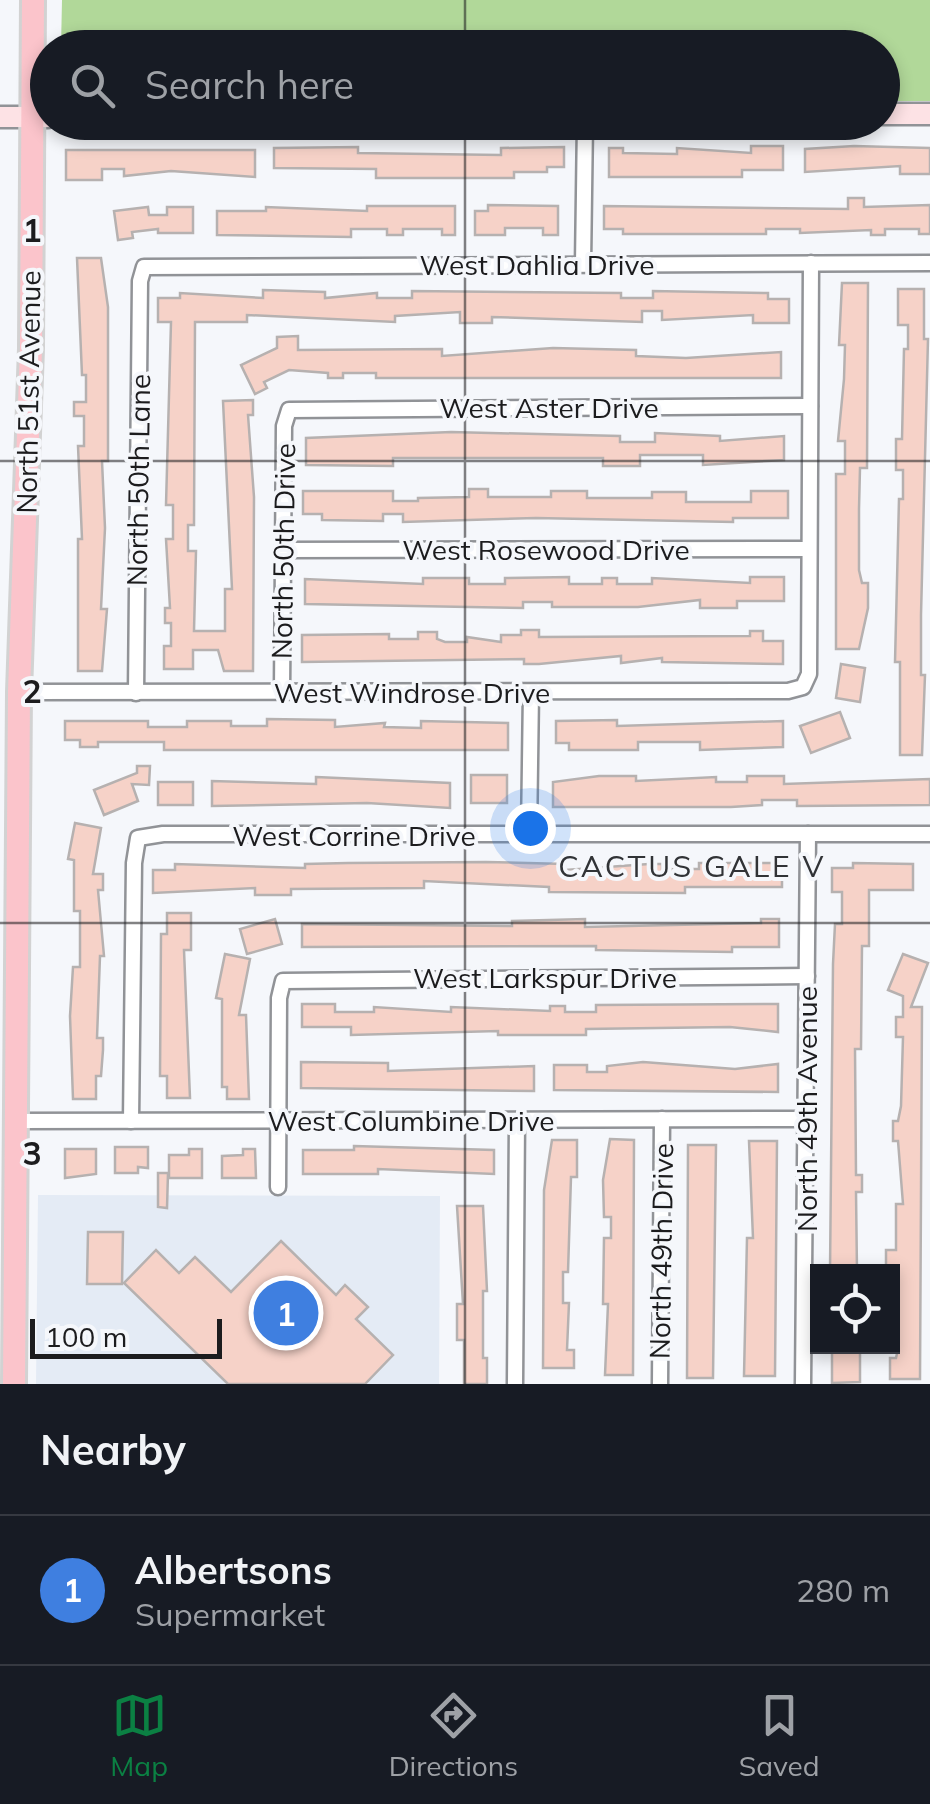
<!DOCTYPE html>
<html lang="en">
<head>
<meta charset="utf-8">
<style>
	:root { --surface:#171b24; --page:#20242c; --text:#f1f3f6; --muted:#9ea1a6; --line:#363941; --accent:#0b8043 }
	body { margin:0; font-family:Mulish,sans-serif; background:var(--page); color:var(--text) }
	.controls { position:absolute; right:30px; bottom:30px; display:grid; overflow:hidden; border-radius:0px; box-shadow:0 5px 15px #0003 }
	.controls button { width:90px; height:90px; display:grid; place-items:center; padding:0; border:0; border-bottom:2px solid var(--line); background:var(--surface); color:var(--text); font:50px sans-serif }
	.scale { position:absolute; left:30px; bottom:25px; width:192px; box-sizing:border-box; padding-left:10px; border:5px solid #1c1c1e; border-top:0; font-size:28px; line-height:35px; white-space:nowrap; color:#1c1c1e; -webkit-text-stroke:8px #f5f7fb; paint-order:stroke }
	.you { position:absolute; left:530px; top:828px; width:35px; height:35px; margin:-25px; border:8px solid #fff; border-radius:50%; background:#1a73e8; box-shadow:0 0 0 15px #1a73e833 }
	.badge { display:grid; place-items:center; width:65px; height:65px; border-radius:50%; background:var(--accent); color:#fff; font-size:32px; font-weight:700 }
	.pin { position:absolute; translate:-50% -50%; border:5px solid #fff; box-shadow:0 2px 10px #0006 }
	.list { margin:0; padding:0; list-style:none }
	h2 { display:flex; justify-content:space-between; align-items:center; height:130px; margin:0; padding:0 40px; font-size:42px }
	h2 small { font-size:32px; font-weight:400; color:var(--muted) }
	.list li { display:grid; grid-template-columns:65px 1fr auto; gap:30px; align-items:center; box-sizing:border-box; height:150px; padding:0 40px; border-top:2px solid var(--line) }
	.list b { display:block; font-size:38px; white-space:nowrap }
	.list p { margin:0; font-size:32px; white-space:nowrap; color:var(--muted) }
	.list em { font-size:32px; font-style:normal; color:var(--muted) }
	.icon { flex:none; width:55px; height:55px; fill:none; stroke:currentColor; stroke-width:2; stroke-linecap:round; stroke-linejoin:round }
	.map { position:relative; flex:none; width:930px; height:1384px; overflow:hidden }
	.search { position:absolute; background:var(--surface); box-shadow:0 5px 15px #0003; left:30px; right:30px; top:30px; height:110px; display:flex; align-items:center; gap:25px; box-sizing:border-box; padding:0 35px; border-radius:55px; color:var(--muted); font-size:38px }
	.sheet { height:280px; background:var(--surface) }
	nav { display:flex; justify-content:space-around; align-items:center; box-sizing:border-box; height:140px; border-top:2px solid var(--line); background:var(--surface); font-size:28px; color:var(--muted) }
	nav a { display:grid; justify-items:center; gap:5px }
	nav .on { color:var(--accent) }
	.map>svg:first-child { display:block }
	.built { fill:#e4ebf5 }
	.green { fill:#b1d899 }
	.building { fill:#f6d2c8; stroke:#b6b1b0; stroke-width:2.5 }
	.lines { fill:none; stroke-linecap:round; stroke-linejoin:round }
	.street-casing { stroke:#919397; stroke-width:19 }
	.secondary-casing { stroke:#919397; stroke-width:25 }
	.primary-casing { stroke:#d2d2d2; stroke-width:28 }
	.street { stroke:#fff; stroke-width:14 }
	.secondary { stroke:#fde2e5; stroke-width:20 }
	.primary { stroke:#fbc4cb; stroke-width:22 }
	.grid { fill:none; stroke:#1c1c1e; stroke-width:2.5; stroke-opacity:0.55 }
	.labels { text-anchor:middle; dominant-baseline:central; stroke-width:8; stroke-linejoin:round; paint-order:stroke }
	.street-label { font-size:28px; fill:#1c1c1e; stroke:#f5f7fb }
	.neighbourhood-label { font-size:30px; letter-spacing:2.5px; fill:#313336; stroke:#f5f7fb }
	.grid-label { font-size:32px; text-anchor:middle; font-weight:bold; fill:#1c1c1e; stroke:#f5f7fb; stroke-width:8; stroke-linejoin:round; paint-order:stroke }
</style>
</head>
<body>
<div class="map">
<svg width="930" height="1384" viewBox="0 0 930 1384">
	<rect width="100%" height="100%" fill="#f5f7fb"/>
	<polygon class="built" points="38,1195 440,1196 439,1384 36,1384"/>
	<polygon class="green" points="62,0 930,0 930,101 883,101 882,48 61,47"/>
	<g class="building">
		<polygon points="751,146 783,146 783,170 742,170 742,177 609,177 609,148 623,148 623,153 677,154 677,148 751,153"/>
		<polygon points="854,146 930,148 930,174 900,174 900,166 805,172 805,149"/>
		<polygon points="358,147 358,153 501,155 501,148 564,147 564,167 547,167 547,172 514,172 514,178 376,178 376,169 274,168 274,148"/>
		<polygon points="66,150 255,150 255,177 171,171 124,176 124,169 102,169 102,180 66,180"/>
		<polygon points="848,198 864,198 864,207 930,205 930,234 919,234 919,229 885,229 885,235 871,235 871,230 800,233 800,229 766,229 766,234 623,234 623,229 604,229 604,206 848,209"/>
		<polygon points="488,205 558,206 558,235 543,235 543,228 505,228 505,235 475,235 475,211 488,211"/>
		<polygon points="367,206 455,206 455,235 442,235 442,229 403,229 403,235 387,235 387,229 351,229 351,237 217,235 217,211 266,211 266,207 367,211"/>
		<polygon points="148,207 149,215 167,215 167,207 193,207 193,233 158,233 158,229 132,232 133,238 118,240 114,211"/>
		<polygon points="77,258 101,258 108,307 108,461 102,461 105,528 101,609 107,609 102,671 78,671 78,539 82,539 78,446 84,446 84,416 74,416 74,402 86,402 86,375 82,375"/>
		<polygon points="842,283 868,283 867,468 860,468 859,509 859,570 862,583 868,583 868,608 859,649 836,649 836,474 845,474 845,441 838,441 844,379 845,345 839,345"/>
		<polygon points="898,289 924,289 924,339 928,339 921,615 921,675 925,675 922,755 900,755 900,662 895,662 899,499 903,499 903,470 896,470 896,439 902,439 904,349 908,349 908,325 898,325"/>
		<polygon points="263,290 325,292 325,298 377,293 377,298 412,298 412,291 621,293 621,298 653,298 653,291 768,293 768,299 789,299 789,323 753,323 753,315 662,320 662,311 642,311 642,322 492,317 492,323 460,323 460,312 395,316 395,322 247,315 247,322 195,322 194,525 188,525 188,551 196,551 194,631 225,631 225,589 232,589 223,401 253,400 253,415 248,415 254,497 253,671 224,671 218,650 193,650 193,669 164,669 164,646 171,646 171,623 165,623 165,608 170,608 166,539 173,539 173,505 166,505 171,322 158,322 158,298 180,298 180,293 263,298"/>
		<polygon points="298,336 298,350 442,349 442,356 553,348 636,350 636,356 686,358 781,352 781,378 376,378 376,373 343,373 343,378 328,378 328,373 289,370 264,382 267,388 255,394 241,365 277,348 277,337"/>
		<polygon points="451,432 620,436 620,442 655,442 655,433 720,436 720,441 784,436 784,460 703,465 703,455 640,455 640,466 603,466 603,458 393,458 393,466 306,465 306,438"/>
		<polygon points="469,489 488,489 488,497 551,497 551,491 587,491 587,498 652,498 652,492 686,492 686,502 751,502 751,491 788,491 788,518 733,518 733,522 536,518 403,522 403,514 383,514 383,521 322,520 322,514 303,514 303,491 393,491 393,501 418,501 418,498 469,497"/>
		<polygon points="569,577 569,584 602,584 602,578 617,578 617,584 652,584 652,578 750,583 750,577 784,577 784,601 737,601 737,608 700,608 700,600 638,607 552,607 552,602 523,602 523,608 305,604 305,579 423,584 423,578 469,578 469,584 505,584 505,578"/>
		<polygon points="521,630 539,630 539,637 750,636 750,631 763,631 763,641 783,641 783,664 662,662 662,658 621,663 621,656 539,664 524,664 524,659 302,662 302,635 389,634 389,639 418,639 418,632 437,632 437,639 445,642 467,642 467,637 501,642 501,635 521,635"/>
		<polygon points="841,664 865,668 860,702 836,698"/>
		<polygon points="840,712 850,738 811,753 800,726"/>
		<polygon points="267,719 335,720 335,727 385,723 384,727 421,728 421,721 508,723 508,750 164,750 164,742 98,742 98,747 80,747 80,740 65,740 65,721 148,721 148,727 187,727 187,721 231,721 231,726 267,726"/>
		<polygon points="617,720 617,726 783,721 783,747 700,750 700,742 638,742 638,750 569,750 569,743 556,743 556,721"/>
		<polygon points="137,766 150,766 149,785 132,784 138,801 104,815 94,790 137,773"/>
		<rect x="471" y="775" width="36" height="28"/>
		<polygon points="599,776 636,776 636,781 716,777 716,782 747,782 747,776 784,776 784,784 930,779 930,805 797,806 797,800 762,800 762,805 731,807 553,807 553,782"/>
		<polygon points="316,777 450,783 450,808 367,803 212,806 212,781 316,784"/>
		<rect x="158" y="782" width="35" height="23"/>
		<polygon points="75,823 101,828 93,874 103,874 103,890 98,890 104,956 100,956 97,1038 103,1038 103,1050 101,1076 96,1076 96,1099 73,1099 70,1016 73,967 80,967 80,911 74,911 74,860 68,859"/>
		<polygon points="486,862 565,864 565,870 649,864 662,864 662,869 699,869 699,863 782,863 782,887 685,887 685,893 549,892 549,887 424,881 424,888 291,889 291,895 255,895 255,888 153,893 153,870 175,870 175,864 305,868 305,864 348,863"/>
		<polygon points="853,863 913,864 913,890 869,890 869,946 862,946 861,1049 855,1049 856,1175 862,1175 862,1192 856,1192 857,1272 830,1272 833,964 835,924 842,924 842,892 832,892 832,868 853,868"/>
		<polygon points="167,913 191,913 191,950 184,950 190,1098 167,1098 167,1076 160,1076 161,934 167,934"/>
		<polygon points="275,919 282,944 247,954 240,929"/>
		<polygon points="585,919 585,927 761,923 761,919 779,919 779,947 732,947 732,952 596,950 596,946 302,947 302,924 512,926 512,921"/>
		<polygon points="225,954 250,959 239,1015 246,1015 249,1099 227,1099 227,1087 222,1087 222,999 216,998"/>
		<polygon points="903,954 928,963 911,1007 922,1007 920,1379 890,1379 890,1358 896,1358 898,1349 898,1285 892,1285 891,1268 886,1268 886,1250 896,1250 896,1204 903,1204 898,1141 893,1141 893,1121 898,1121 901,1106 903,1037 896,1037 896,1017 903,1017 903,996 888,990"/>
		<polygon points="302,1004 335,1004 335,1012 374,1012 374,1007 451,1012 451,1007 550,1011 550,1006 565,1006 565,1012 596,1012 596,1005 778,1004 778,1032 730,1027 586,1029 586,1035 498,1035 498,1031 351,1035 351,1027 302,1027"/>
		<polygon points="301,1062 388,1063 388,1071 534,1066 534,1091 301,1088"/>
		<polygon points="643,1062 735,1069 778,1064 778,1092 554,1090 554,1065 587,1065 587,1072 607,1072 607,1066"/>
		<polygon points="610,1139 634,1140 633,1375 605,1375 608,1304 603,1304 604,1238 611,1238 611,1217 604,1217 603,1180"/>
		<polygon points="552,1140 577,1140 577,1177 571,1177 568,1272 563,1272 563,1303 569,1303 567,1350 574,1350 574,1368 543,1368 544,1190"/>
		<polygon points="749,1141 777,1141 775,1376 744,1376 747,1238 753,1238"/>
		<polygon points="688,1145 716,1145 713,1378 687,1378"/>
		<polygon points="354,1146 494,1150 494,1174 378,1169 378,1174 303,1174 303,1150 354,1150"/>
		<polygon points="115,1147 148,1147 148,1168 138,1167 138,1173 115,1173"/>
		<polygon points="65,1149 96,1149 96,1174 65,1178"/>
		<polygon points="189,1149 202,1149 202,1178 169,1178 169,1155 189,1155"/>
		<polygon points="243,1149 255,1149 256,1178 222,1178 222,1156 243,1155"/>
		<polygon points="158,1173 168,1173 167,1208 158,1207"/>
		<polygon points="457,1206 483,1206 487,1291 483,1291 483,1358 487,1358 487,1384 464,1384 464,1340 457,1340 457,1304 463,1304"/>
		<polygon points="88,1232 123,1232 122,1284 87,1284"/>
		<polygon points="281,1241 336,1295 345,1285 368,1307 356,1319 393,1355 365,1384 228,1384 124,1283 156,1250 179,1273 195,1257 231,1292"/>
		<polygon points="860,1346 860,1382 832,1383 832,1347"/>
	</g>
	<g class="lines">
		<g class="street-casing">
			<g id="street">
				<polyline points="583,264 585,122"/>
				<polyline points="283,550 809,549"/>
				<polyline points="19,692 788,691 803,687 809,674 811,263"/>
				<polyline points="282,692 284,426 289,410 810,406"/>
				<polyline points="136,693 140,281 144,267 930,263"/>
				<polyline points="529,835 531,692"/>
				<polyline points="15,1121 806,1119"/>
				<polyline points="131,1121 134,863 138,838 163,834 930,834"/>
				<polyline points="278,1187 279,998 283,981 807,976"/>
				<polyline points="515,1384 517,1120"/>
				<polyline points="660,1384 662,1119"/>
				<polyline points="803,1384 808,834"/>
			</g>
		</g>
		<g class="secondary-casing">
			<g id="secondary">
				<polyline points="882,114 930,114"/>
				<polyline points="0,117 48,117"/>
			</g>
		</g>
		<g class="primary-casing">
			<polyline id="primary" points="14,1384 19,692 31,348 33,0"/>
		</g>
		<use href="#street" class="street"/>
		<use href="#secondary" class="secondary"/>
		<use href="#primary" class="primary"/>
	</g>
	<path class="grid" d="M 465,0 L 465,48M 465,122 L 465,1384M 0,461 L 930,461M 0,923 L 930,923"/>
	<g class="labels">
		<g class="street-label">
			<text x="537" y="264">West Dahlia Drive</text>
			<text transform="translate(28 392) rotate(-89)">North 51st Avenue</text>
			<text x="549" y="407">West Aster Drive</text>
			<text transform="translate(138 480) rotate(-89)">North 50th Lane</text>
			<text x="546" y="549">West Rosewood Drive</text>
			<text transform="translate(283 551) rotate(-89)">North 50th Drive</text>
			<text x="412" y="692">West Windrose Drive</text>
			<text x="354" y="835">West Corrine Drive</text>
			<text x="545" y="977">West Larkspur Drive</text>
			<text transform="translate(806 1109) rotate(-90)">North 49th Avenue</text>
			<text x="411" y="1120">West Columbine Drive</text>
			<text transform="translate(661 1251) rotate(-89)">North 49th Drive</text>
		</g>
		<g class="neighbourhood-label">
			<text x="692" y="866">CACTUS GALE V</text>
		</g>
	</g>
	<g class="grid-label">
		<text x="32" y="242">1</text>
		<text x="32" y="703">2</text>
		<text x="32" y="1165">3</text>
	</g>
</svg>
<div class="controls">
<button><svg class="icon" aria-label="locate" viewBox="0 0 24 24"><circle cx="12" cy="12" r="6"/><path d="M12 2v4M12 18v4M2 12h4M18 12h4"/></svg></button>
</div>
<div class="scale">100 m</div>
<div class="you"></div>
<div class="pin badge" style="left:286px;top:1313px;background:#3f7fe0">1</div>
<div class="search"><svg class="icon" aria-label="search" viewBox="0 0 24 24"><circle cx="10" cy="10" r="6"/><path d="M15 15l6 6"/></svg>Search here</div>
</div>
<section class="sheet">
<h2>Nearby<small></small></h2>
<ul class="list">
<li><span class="badge" style="background:#3f7fe0">1</span><div><b>Albertsons</b><p>Supermarket</p></div><em>280 m</em></li>
</ul>
</section>
<nav>
<a class="on"><svg class="icon" aria-label="map" viewBox="0 0 24 24"><path d="M3 6l6-2 6 2 6-2v14l-6 2-6-2-6 2zM9 4v14M15 6v14"/></svg>Map</a>
<a><svg class="icon" aria-label="directions" viewBox="0 0 24 24"><path d="M12 3l9 9-9 9-9-9zM9 14v-3h6M13 9l2 2-2 2"/></svg>Directions</a>
<a><svg class="icon" aria-label="saved" viewBox="0 0 24 24"><path d="M7 4h10v16l-5-4-5 4z"/></svg>Saved</a>
</nav>
</body>
</html>
